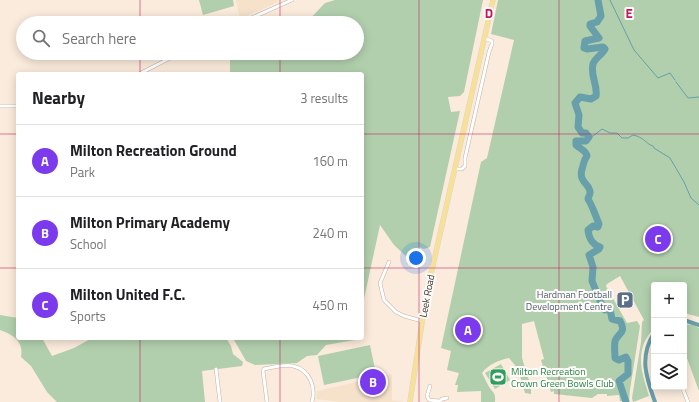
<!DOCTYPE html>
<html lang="en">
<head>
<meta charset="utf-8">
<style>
	:root { --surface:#fff; --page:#f2f2f2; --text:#202124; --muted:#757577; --line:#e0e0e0; --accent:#7c3aed }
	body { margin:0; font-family:"Titillium Web",sans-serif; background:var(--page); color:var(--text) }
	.controls { position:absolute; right:12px; bottom:12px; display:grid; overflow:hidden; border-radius:4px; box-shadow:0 2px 10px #0003 }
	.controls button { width:36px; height:36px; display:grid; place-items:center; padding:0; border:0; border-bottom:1px solid var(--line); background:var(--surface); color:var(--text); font:20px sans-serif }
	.you { position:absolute; left:416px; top:258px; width:14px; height:14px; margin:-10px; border:3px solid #fff; border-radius:50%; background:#1a73e8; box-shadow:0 0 0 6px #1a73e833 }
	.badge { display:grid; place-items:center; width:26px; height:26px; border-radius:50%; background:var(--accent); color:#fff; font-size:13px; font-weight:700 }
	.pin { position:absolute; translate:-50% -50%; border:2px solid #fff; box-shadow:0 1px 4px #0006 }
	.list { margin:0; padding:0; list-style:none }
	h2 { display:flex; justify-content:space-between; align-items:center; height:52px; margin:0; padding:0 16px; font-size:17px }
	h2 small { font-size:13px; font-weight:400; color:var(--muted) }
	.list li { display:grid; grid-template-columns:26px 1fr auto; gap:12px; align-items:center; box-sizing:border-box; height:72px; padding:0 16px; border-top:1px solid var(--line) }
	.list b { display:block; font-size:15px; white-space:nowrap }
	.list p { margin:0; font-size:13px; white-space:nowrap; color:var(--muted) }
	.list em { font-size:13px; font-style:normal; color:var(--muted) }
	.icon { flex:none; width:22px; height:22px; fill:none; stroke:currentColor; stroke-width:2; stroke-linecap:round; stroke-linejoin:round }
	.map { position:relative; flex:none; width:699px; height:402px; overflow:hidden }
	.search { position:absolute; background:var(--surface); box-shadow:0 2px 10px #0003; left:16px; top:16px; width:348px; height:44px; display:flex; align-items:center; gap:10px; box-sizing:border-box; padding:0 14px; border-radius:22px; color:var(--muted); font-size:15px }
	.panel { position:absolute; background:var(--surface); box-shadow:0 2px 10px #0003; left:16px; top:72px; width:348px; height:268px; border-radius:4px }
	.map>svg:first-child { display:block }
	.built { fill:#f6e1cb }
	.green { fill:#b1cfad }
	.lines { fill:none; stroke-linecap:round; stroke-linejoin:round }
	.stream { stroke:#679faa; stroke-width:1 }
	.canal { stroke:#679faa; stroke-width:4 }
	.river { stroke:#679faa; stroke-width:7 }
	.street-casing { stroke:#c2b3a5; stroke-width:4 }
	.primary-casing { stroke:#d7d6d5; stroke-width:5.5 }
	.street { stroke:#fff; stroke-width:3 }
	.primary { stroke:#f8e196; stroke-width:4.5 }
	.grid { fill:none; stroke:#c2185b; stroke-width:1; stroke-opacity:0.55 }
	.labels { text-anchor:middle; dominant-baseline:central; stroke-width:4; stroke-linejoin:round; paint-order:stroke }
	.service-label { font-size:10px; fill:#4e5e75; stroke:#fefbf8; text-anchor:end }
	.street-label { font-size:10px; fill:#39332e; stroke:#fefbf8 }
	.leisure-label { font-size:10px; fill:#27864d; stroke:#fefbf8; text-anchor:start }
	.grid-label { font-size:13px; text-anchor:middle; font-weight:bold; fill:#c2185b; stroke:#fefbf8; stroke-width:4; stroke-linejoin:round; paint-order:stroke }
</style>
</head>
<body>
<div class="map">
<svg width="699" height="402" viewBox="0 0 699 402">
	<rect width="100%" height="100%" fill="#fbebdc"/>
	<g class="built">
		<polygon points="236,0 277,0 278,2 240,19"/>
		<polygon points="392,374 392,400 405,402 341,402 316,399 317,391"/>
	</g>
	<g class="green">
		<polygon points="199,0 233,0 234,6 203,15"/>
		<polygon points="335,0 483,0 464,92 460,96 448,97 451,112 460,111 430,247 424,249 419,247 409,259 394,245 380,225 362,308 362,74 230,74 230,53 357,53 357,23 306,23 325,3"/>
		<path d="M 498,0 L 699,0 L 699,317 L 684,313 L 684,285 L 654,285 L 654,328 C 634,350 641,371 649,396 L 633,402 L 632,398 L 641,342 L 642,322 L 644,320 L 620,276 L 607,284 L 606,286 L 627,323 L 637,321 L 640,326 L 630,390 L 629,402 L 620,401 L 619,395 L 607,396 L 607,394 L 598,394 L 592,398 L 554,394 L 554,391 L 551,392 L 541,360 L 544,359 L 534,321 L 522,324 L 522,358 L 531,387 L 531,394 L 525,393 L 518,369 L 509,358 C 499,360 489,364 482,373 C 484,377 486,381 488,385 C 492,393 496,391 495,402 L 481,402 L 481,391 L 457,392 L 458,385 L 455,385 L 459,373 L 447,370 L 451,351 L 441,348 L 481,162 L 487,158 L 514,40 L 491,34 Z"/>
		<path d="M 0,315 L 18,318 L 18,338 L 42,338 L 52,356 L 74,348 L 92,338 L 226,338 L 231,346 L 233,354 L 243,362 L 242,366 L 202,371 L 205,402 L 57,402 L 47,392 L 31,366 L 21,357 C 24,342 14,335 0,330 Z"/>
		<polygon points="684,324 693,325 699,328 699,391 684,350"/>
		<polygon points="233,338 355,338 355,340 326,345 317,355 307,356 297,363 255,365 246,361"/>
		<polygon points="370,345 376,374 324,385 318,356"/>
		<polygon points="501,364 510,380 495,389 485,373"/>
	</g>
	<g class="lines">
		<g class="stream">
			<polyline points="610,0 634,50 658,78 670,73 675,80"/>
			<polyline points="676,82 688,98 699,97"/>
			<path d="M 589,137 L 593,136 L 602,129 L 610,133 L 617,133 L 622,138 L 628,138 L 633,135 C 644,137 646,144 653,146 L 654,148 L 670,158 L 684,182 L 691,198 L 699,205"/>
		</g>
		<g class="canal">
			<polyline points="684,320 699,325"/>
			<path d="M 654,333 C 639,357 646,377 655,402"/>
		</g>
		<path class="river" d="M 598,0 L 601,16 L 597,22 L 590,24 L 590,26 L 599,38 L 585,41 L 584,48 L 587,49 L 603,47 L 605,49 C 602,55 595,58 593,64 C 590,76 598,85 596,96 L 591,99 L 580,97 L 575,103 L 579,115 L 578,127 L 582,133 L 586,133 L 589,137 L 586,141 L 576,141 L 576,145 C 580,149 586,150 587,156 C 583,161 584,164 582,169 C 578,183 591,184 590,193 C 590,195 588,197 588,199 C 593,207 595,215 599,224 L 598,227 L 593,226 L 588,230 C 589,239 592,244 600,247 L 599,249 L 589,255 L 593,267 L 592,281 L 603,308 L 605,310 L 610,309 L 612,319 L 620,321 C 627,333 618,333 615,341 C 614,347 615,352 615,358 L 619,360 L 626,357 L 628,361 L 628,374 L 619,381 L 626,402"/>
		<g class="street-casing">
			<g id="street">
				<polyline points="240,23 292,0"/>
				<polyline points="139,74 180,53"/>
				<polyline points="0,106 18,106"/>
				<polyline points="455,169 462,169 465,166 465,158 489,52 492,44 492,41 484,38"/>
				<polyline points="389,262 380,283 384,300 396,312 404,316 422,321"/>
				<polyline points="216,369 220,402"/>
				<polyline points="430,386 427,396 429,400 439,401"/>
				<polyline points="682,387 688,402"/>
				<path d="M 267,402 L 263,371 L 264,369 C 273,367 285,364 293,366 C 310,370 316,387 312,402"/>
				<polyline points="439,402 442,399 447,398"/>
			</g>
		</g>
		<g class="primary-casing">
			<polyline id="primary" points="410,402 426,296 493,0"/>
		</g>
		<use href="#street" class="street"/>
		<use href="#primary" class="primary"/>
	</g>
	<path class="grid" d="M 140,0 L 140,23M 280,0 L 280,23M 419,0 L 419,402M 559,0 L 559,402M 140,53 L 140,74M 280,53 L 280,74M 0,134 L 18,134M 362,134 L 699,134M 0,268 L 18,268M 362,268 L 699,268M 140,338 L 140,402M 280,338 L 280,402"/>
	<defs>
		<g id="parking-square" transform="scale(0.9)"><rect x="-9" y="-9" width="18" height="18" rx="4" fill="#5c6f8a" stroke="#fefbf8"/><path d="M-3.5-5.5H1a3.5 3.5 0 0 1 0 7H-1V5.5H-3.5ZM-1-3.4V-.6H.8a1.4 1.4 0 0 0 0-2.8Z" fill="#fff"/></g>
		<g id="stadium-square" transform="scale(0.9)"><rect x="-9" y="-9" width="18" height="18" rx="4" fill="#2e9e5b" stroke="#fefbf8"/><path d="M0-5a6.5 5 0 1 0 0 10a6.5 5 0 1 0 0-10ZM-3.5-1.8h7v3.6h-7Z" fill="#fff"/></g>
	</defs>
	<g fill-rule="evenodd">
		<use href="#parking-square" x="625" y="300"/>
		<use href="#stadium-square" x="498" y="377"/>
	</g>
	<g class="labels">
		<g class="service-label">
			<text x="612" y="294">Hardman Football<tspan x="612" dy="12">Development Centre</tspan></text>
		</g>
		<g class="street-label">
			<text transform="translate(427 296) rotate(-79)">Leek Road</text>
		</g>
		<g class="leisure-label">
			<text x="511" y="371">Milton Recreation<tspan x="511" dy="12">Crown Green Bowls Club</tspan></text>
		</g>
	</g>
	<g class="grid-label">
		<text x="489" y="18">D</text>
		<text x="629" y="18">E</text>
	</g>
</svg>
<div class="controls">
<button>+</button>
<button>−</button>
<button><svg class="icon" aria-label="layers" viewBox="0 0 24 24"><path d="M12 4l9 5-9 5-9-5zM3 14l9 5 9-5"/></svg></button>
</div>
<div class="you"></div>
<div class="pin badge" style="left:468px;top:330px">A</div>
<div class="pin badge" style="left:373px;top:382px">B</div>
<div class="pin badge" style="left:658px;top:239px">C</div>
<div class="search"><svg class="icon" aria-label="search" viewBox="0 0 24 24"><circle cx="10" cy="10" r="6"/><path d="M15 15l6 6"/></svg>Search here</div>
<section class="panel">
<h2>Nearby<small>3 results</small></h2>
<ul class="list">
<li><span class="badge">A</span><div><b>Milton Recreation Ground</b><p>Park</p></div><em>160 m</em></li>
<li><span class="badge">B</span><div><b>Milton Primary Academy</b><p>School</p></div><em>240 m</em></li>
<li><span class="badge">C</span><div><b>Milton United F.C.</b><p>Sports</p></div><em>450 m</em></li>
</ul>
</section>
</div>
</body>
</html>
